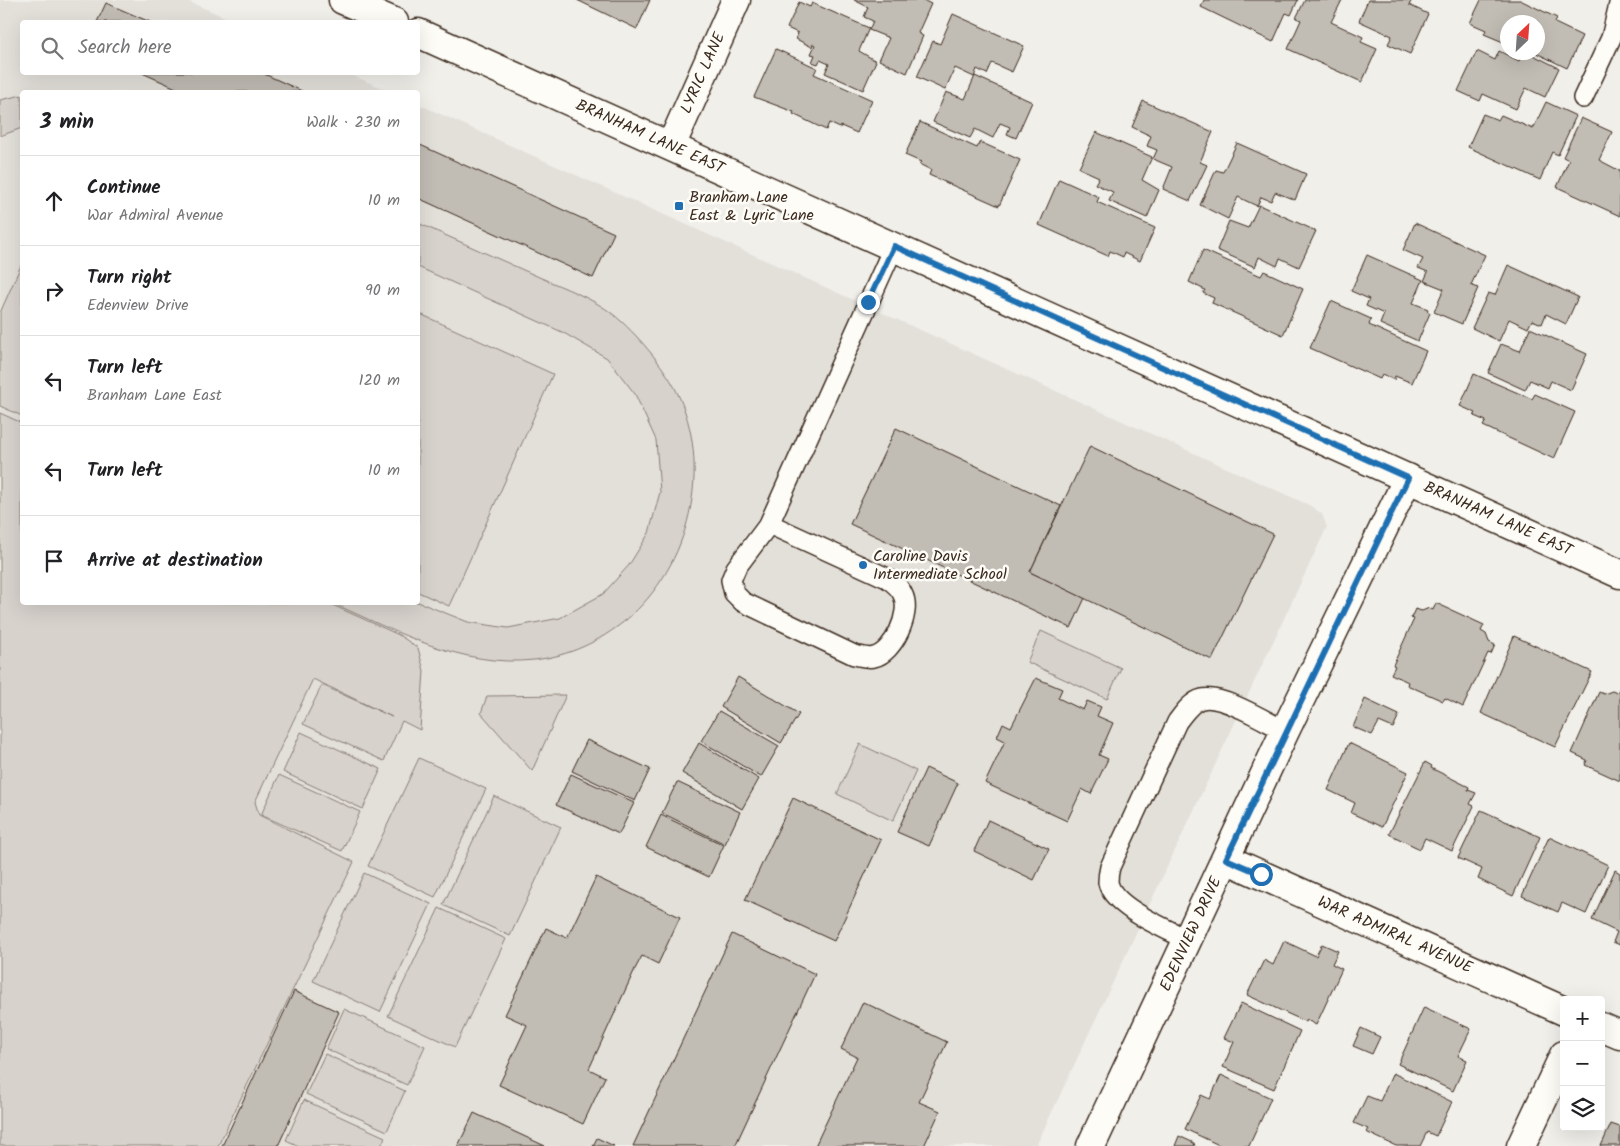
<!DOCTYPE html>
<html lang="en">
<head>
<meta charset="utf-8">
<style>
	:root { --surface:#fff; --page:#f2f2f2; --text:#202124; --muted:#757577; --line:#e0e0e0 }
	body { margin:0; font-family:Kalam,sans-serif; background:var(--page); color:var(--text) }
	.controls { position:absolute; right:15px; bottom:15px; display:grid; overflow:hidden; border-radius:5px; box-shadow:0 5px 20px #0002 }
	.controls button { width:45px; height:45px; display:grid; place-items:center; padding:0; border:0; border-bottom:1px solid var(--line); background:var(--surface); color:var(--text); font:25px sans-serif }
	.compass { position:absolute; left:1500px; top:15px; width:45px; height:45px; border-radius:50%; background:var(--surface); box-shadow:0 5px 20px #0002; rotate:25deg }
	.stop { position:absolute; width:15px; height:15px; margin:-11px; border:4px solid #1f6fb2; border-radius:50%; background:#fff }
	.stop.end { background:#1f6fb2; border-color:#fff; box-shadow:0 1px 5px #0008 }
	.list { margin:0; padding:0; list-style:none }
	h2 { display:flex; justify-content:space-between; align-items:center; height:65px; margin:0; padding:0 20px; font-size:21px }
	h2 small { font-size:16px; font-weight:400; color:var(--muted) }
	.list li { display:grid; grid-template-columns:32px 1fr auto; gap:15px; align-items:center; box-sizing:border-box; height:90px; padding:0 20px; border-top:1px solid var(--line) }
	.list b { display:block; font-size:19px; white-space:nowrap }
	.list p { margin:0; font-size:16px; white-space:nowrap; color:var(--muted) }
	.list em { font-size:16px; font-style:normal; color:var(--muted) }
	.icon { flex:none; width:28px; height:28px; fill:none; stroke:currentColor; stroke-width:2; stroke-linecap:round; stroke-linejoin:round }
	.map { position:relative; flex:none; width:1620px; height:1146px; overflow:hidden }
	.search { position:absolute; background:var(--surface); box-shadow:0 5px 20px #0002; left:20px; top:20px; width:400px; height:55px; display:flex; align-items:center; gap:12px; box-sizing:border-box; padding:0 18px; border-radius:5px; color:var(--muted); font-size:19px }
	.panel { position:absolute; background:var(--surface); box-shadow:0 5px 20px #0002; left:20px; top:90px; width:400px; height:515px; border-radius:5px }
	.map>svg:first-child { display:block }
	.built { fill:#e3e0da }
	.green { fill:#d7d2cc; stroke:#897e75 }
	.building { fill:#c1bcb4; stroke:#3b2a1e }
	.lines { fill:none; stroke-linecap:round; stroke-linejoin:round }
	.lane-casing { stroke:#3b2a1e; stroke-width:22 }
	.street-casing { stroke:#3b2a1e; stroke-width:31 }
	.secondary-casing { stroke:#3b2a1e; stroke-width:31 }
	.lane { stroke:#fdfcf7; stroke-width:19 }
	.street { stroke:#fdfcf7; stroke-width:28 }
	.secondary { stroke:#fdfcf7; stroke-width:28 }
	.route { stroke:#1f6fb2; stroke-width:6 }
	.poi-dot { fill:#1f6fb2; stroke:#fdfcf7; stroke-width:2 }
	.labels { text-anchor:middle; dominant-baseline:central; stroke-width:5; stroke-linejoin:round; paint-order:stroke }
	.street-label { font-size:16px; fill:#3b2a1e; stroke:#fdfcf7 }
	.poi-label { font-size:16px; fill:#3b2a1e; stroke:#fdfcf7; text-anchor:start }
</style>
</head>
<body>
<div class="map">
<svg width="1620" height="1146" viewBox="0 0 1620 1146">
	<rect width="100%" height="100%" fill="#f1efea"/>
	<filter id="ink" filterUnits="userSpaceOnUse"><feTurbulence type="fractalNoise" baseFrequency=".02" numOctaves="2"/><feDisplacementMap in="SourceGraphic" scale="10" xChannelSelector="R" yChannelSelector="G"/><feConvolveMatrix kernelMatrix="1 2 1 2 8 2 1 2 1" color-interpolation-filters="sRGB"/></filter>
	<g filter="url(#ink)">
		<polygon class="built" points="0,0 185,0 236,22 22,22 22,72 347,73 391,92 22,92 22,602 418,602 418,104 1309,505 1322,514 1327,527 1036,1146 0,1146"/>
		<g class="green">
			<polygon points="22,95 22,128 0,136 0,100"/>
			<path d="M 418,223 C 458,241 499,259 539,277 C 564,288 593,298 614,315 C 635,332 664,366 676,390 C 714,466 690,567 626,620 C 599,642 569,656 534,660 C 462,668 396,631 332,603 L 418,602 L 468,622 L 508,628 L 560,618 L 603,594 L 629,565 L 649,533 L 660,492 L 656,440 L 635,394 L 607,358 L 562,332 L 418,267 Z"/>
			<polygon points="22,263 22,416 0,406 0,313"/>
			<polygon points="418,313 553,374 449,606 418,592"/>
			<polygon points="0,413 22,423 22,602 328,603 399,635 418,648 424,671 420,730 402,721 384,761 303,724 322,685 392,717 313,679 255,802 259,815 354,862 218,1146 0,1146"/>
			<polygon points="1041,631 1121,668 1107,699 1027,662"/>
			<polygon points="566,695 532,771 481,713 487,696"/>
			<polygon points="301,732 381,769 363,809 283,772"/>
			<polygon points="860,744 916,771 893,821 837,794"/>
			<polygon points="419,758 486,789 435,897 368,866"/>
			<polygon points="279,775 360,812 342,851 261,815"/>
			<polygon points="494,796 561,827 510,936 443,905"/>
			<polygon points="364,873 431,904 380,1012 313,981"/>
			<polygon points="439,908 506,939 455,1047 388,1016"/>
			<polygon points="344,1009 425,1046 407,1085 326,1049"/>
			<polygon points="325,1054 405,1091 387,1131 306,1094"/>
			<polygon points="304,1100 385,1137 381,1146 299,1146 286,1140"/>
		</g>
		<g class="building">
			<polygon points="577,0 650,0 637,29"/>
			<polygon points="854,0 923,0 931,4 918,33 923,36 907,73 879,60 889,38 869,30 873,21 864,17 868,7"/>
			<polygon points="1204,0 1298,0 1291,15 1286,13 1273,42 1201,7"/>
			<polygon points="1305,0 1342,0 1331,22 1363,37 1361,42 1377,49 1362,82 1288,49 1301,20 1296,18"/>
			<polygon points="1368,0 1412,0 1409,5 1428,14 1410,54 1388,44 1392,36 1359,21"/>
			<polygon points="1481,0 1520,0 1557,18 1555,23 1582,36 1567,68 1534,52 1538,52 1538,22 1508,22 1508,44 1484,34 1486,30 1470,23"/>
			<polygon points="799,2 810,7 812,3 869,28 859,51 876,61 863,90 825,73 829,64 820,60 818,64 812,62 815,55 811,54 815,45 813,44 812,47 796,39 798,33 787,28"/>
			<polygon points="106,3 150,22 97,22"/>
			<polygon points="953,14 1024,46 1012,72 992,63 987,74 977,69 974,77 955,68 945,90 917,77 933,41 940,44"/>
			<polygon points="776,49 817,68 814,74 872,100 857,133 841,126 840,128 829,123 826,130 793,114 794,112 754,97"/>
			<polygon points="1477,51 1495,60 1499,51 1519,61 1523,52 1527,52 1559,68 1545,97 1526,88 1516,109 1483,94 1480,101 1458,91"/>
			<polygon points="140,72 260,72 304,92 185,92"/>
			<polygon points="975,76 1032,102 1016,138 1007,134 1010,127 1000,123 993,138 975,129 970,138 933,122 946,92 965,99"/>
			<polygon points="1143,101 1213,132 1200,162 1207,165 1190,201 1163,189 1172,167 1153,159 1157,150 1147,146 1151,136 1132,127"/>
			<polygon points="1546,102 1576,116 1558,155 1552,152 1540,180 1468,147 1483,114 1498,120 1501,115 1533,129"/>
			<polygon points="1581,118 1612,132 1599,160 1620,171 1620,216 1557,187 1569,160 1563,157"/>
			<polygon points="920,122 977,148 980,142 1020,160 999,206 929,175 931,170 919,164 921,162 905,155"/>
			<polygon points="1096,132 1152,157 1142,180 1159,190 1147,218 1109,201 1113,192 1095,184 1099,177 1079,168"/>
			<polygon points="1237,143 1306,174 1295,200 1275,192 1271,201 1261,197 1257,206 1238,197 1228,219 1200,205 1216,170 1223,172"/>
			<polygon points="418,144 614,233 593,278 418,198"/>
			<polygon points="1059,179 1099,197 1097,202 1155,228 1140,261 1124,253 1123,257 1110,251 1108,256 1039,225"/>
			<polygon points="1259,205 1316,231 1299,267 1280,258 1277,266 1259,257 1255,267 1217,250 1229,221 1248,228"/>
			<polygon points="1415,223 1485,255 1471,285 1478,288 1462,324 1434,312 1444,289 1424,281 1428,272 1418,268 1423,259 1403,250"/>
			<polygon points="1203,250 1261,276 1264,271 1303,289 1283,335 1212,303 1214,298 1203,293 1205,290 1189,282"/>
			<polygon points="1367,255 1423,280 1413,303 1428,309 1427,311 1430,313 1418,341 1380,324 1384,314 1366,306 1369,299 1351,291"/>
			<polygon points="1508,265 1578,297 1566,324 1546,314 1542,324 1532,320 1528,328 1509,319 1499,341 1472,328 1488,293 1495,295"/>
			<polygon points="1331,301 1371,319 1369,325 1426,351 1412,383 1395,376 1394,380 1382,374 1380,379 1310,348"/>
			<polygon points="1530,328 1587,354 1571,390 1551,381 1548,388 1530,380 1525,390 1488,373 1501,344 1520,351"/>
			<polygon points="1474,374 1532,399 1535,394 1575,412 1554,459 1483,426 1486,421 1474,416 1476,413 1460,406"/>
			<polygon points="896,428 1061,506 1030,572 1085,598 1071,628 850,524"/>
			<polygon points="1090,446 1273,534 1212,660 1030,572"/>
			<polygon points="1436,603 1484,625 1481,631 1486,634 1489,642 1495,645 1491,654 1488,653 1463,707 1445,698 1443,701 1407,685 1408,682 1391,674 1395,666 1393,665 1414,619 1411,618 1415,609 1422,611 1429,608 1433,610"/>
			<polygon points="1514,636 1592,672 1555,747 1481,713"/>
			<polygon points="738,677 799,714 781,743 721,707"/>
			<polygon points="1036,678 1062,689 1058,698 1083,710 1087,701 1101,707 1097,716 1113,723 1099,755 1108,759 1091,794 1082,789 1067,821 985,783 1005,741 997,737 1003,723 1011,727"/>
			<polygon points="1620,687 1620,781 1585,765 1587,760 1572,753 1599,692 1604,694 1612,691 1617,693"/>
			<polygon points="1365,699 1399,715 1393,728 1379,722 1372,735 1353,727"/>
			<polygon points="719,711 779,746 761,777 701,741"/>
			<polygon points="587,740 650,769 635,801 572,771"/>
			<polygon points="699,743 759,779 742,809 682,773"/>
			<polygon points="1349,743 1408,772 1382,827 1351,813 1355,803 1328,790"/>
			<polygon points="1425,762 1432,766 1431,768 1469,787 1468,790 1476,793 1470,804 1474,806 1452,851 1425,838 1420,849 1389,834"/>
			<polygon points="926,768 958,783 929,846 897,832"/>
			<polygon points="571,774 634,803 619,834 556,805"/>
			<polygon points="677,782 740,812 725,844 662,813"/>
			<polygon points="793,798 881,840 834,941 745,900"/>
			<polygon points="1481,810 1540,837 1513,896 1478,879 1482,869 1458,858"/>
			<polygon points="661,815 724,845 709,877 646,847"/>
			<polygon points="988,820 1049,849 1034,880 974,851"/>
			<polygon points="1549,837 1608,865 1586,914 1562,903 1558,912 1522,896"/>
			<polygon points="1615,870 1620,873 1620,945 1613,942 1617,932 1592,920"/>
			<polygon points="596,877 680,917 658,964 642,956 635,969 589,1069 605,1077 583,1124 499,1085 527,1025 505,1015 546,928 567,938"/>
			<polygon points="732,934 815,974 735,1146 633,1146"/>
			<polygon points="1284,941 1316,956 1322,944 1338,951 1332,964 1342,969 1316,1025 1307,1020 1306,1022 1247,995 1264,960 1273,965"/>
			<polygon points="294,991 339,1012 278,1146 222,1146"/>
			<polygon points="863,1002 947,1042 919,1102 940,1111 924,1146 815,1146 857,1057 841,1049"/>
			<polygon points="1241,1003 1300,1031 1274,1089 1223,1067 1234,1042 1224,1038"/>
			<polygon points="1424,1007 1471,1029 1458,1056 1467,1060 1453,1091 1398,1064"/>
			<polygon points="1361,1028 1380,1037 1372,1054 1353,1046"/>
			<polygon points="1393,1073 1452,1102 1436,1136 1427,1132 1420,1146 1396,1146 1366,1132 1368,1129 1354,1123 1367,1096 1380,1101"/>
			<polygon points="1221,1075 1271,1098 1249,1146 1221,1146 1185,1129 1201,1095 1210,1099"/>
			<polygon points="474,1113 545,1146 458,1146"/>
			<polygon points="1611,1124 1620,1127 1620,1146 1601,1146"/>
			<polygon points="1179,1136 1194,1143 1195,1146 1175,1146"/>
			<polygon points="597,1138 614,1146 593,1146"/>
		</g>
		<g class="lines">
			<g class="lane-casing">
				<g id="lane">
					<polyline points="1583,98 1611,38 1620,0"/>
					<path d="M 769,524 L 887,578 C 894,583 900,587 903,595 C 912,613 893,653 874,657 C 868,659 860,656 854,655 L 743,602 L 734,593 L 731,580 L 736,568 L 769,524 L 894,246"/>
					<path d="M 1188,940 C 1167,929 1112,907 1108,882 C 1108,877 1109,871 1110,867 L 1177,722 C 1183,714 1192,701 1202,699 C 1222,694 1267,722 1285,731"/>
				</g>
			</g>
			<g class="street-casing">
				<g id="street">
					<polyline points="671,146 736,0"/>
					<polyline points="1226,859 1564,1011"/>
					<polyline points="1601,1027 1620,1035"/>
					<polyline points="1091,1146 1285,731 1408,478"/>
					<polyline points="1521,1146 1564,1055"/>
				</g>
			</g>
			<g class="secondary-casing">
				<g id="secondary">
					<polyline points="343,0 394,22"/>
					<polyline points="418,33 1620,574"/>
				</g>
			</g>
			<use href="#lane" class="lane"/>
			<use href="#street" class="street"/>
			<use href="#secondary" class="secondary"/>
		</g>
	</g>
	<g class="lines" filter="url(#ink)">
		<polyline class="route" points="868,302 894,246 1408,478 1226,859 1261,874"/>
	</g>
	<g class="poi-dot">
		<rect x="674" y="201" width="10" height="10" rx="2.5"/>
		<circle cx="863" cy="565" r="5"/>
	</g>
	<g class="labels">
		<g class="street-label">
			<text transform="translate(703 73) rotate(-66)">LYRIC LANE</text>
			<text transform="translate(650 137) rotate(24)">BRANHAM LANE EAST</text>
			<text transform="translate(1498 519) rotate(24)">BRANHAM LANE EAST</text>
			<text transform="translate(1191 934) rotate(-65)">EDENVIEW DRIVE</text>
			<text transform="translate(1395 935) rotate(24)">WAR ADMIRAL AVENUE</text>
		</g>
		<g class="poi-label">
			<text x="689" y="197">Branham Lane<tspan x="689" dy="18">East &amp; Lyric Lane</tspan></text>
			<text x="873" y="556">Caroline Davis<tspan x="873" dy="18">Intermediate School</tspan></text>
		</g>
	</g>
</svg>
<div class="controls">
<button>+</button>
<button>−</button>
<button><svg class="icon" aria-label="layers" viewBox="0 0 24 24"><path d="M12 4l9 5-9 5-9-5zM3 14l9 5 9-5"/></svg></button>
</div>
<svg class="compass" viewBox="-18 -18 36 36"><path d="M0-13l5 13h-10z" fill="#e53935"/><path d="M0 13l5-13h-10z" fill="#757577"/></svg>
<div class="stop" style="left:1261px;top:874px"></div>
<div class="stop end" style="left:868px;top:302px"></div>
<div class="search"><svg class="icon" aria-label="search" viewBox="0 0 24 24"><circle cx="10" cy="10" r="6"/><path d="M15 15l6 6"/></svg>Search here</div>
<section class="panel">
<h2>3 min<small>Walk · 230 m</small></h2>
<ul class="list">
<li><svg class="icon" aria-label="ahead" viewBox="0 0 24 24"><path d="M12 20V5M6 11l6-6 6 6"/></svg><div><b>Continue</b><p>War Admiral Avenue</p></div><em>10 m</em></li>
<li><svg class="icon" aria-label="right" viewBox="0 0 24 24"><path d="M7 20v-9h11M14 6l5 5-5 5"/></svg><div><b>Turn right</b><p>Edenview Drive</p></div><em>90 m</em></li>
<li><svg class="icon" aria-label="left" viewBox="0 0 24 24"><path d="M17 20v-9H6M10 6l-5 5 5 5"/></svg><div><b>Turn left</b><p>Branham Lane East</p></div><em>120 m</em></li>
<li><svg class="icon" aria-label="left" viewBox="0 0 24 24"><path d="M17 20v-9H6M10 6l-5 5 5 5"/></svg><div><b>Turn left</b></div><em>10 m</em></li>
<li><svg class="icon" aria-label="arrive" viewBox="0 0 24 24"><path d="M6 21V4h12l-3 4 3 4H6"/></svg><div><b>Arrive at destination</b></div></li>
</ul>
</section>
</div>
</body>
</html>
